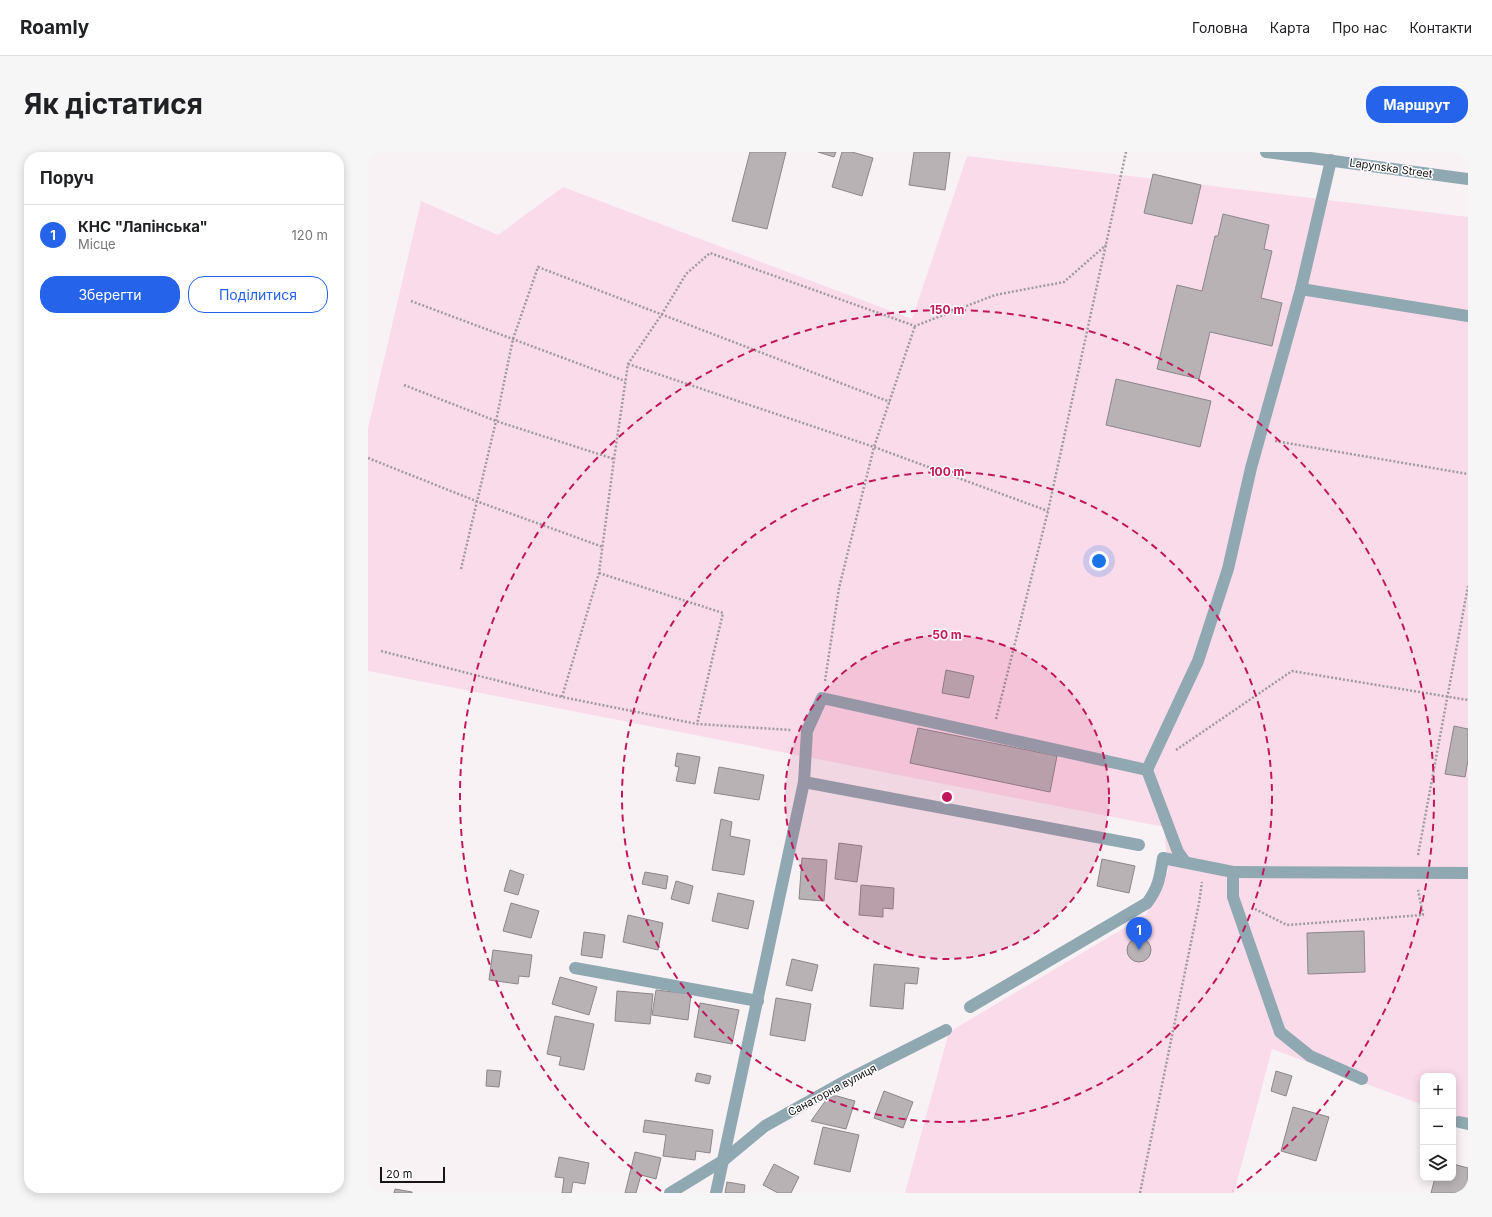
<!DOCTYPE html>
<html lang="uk">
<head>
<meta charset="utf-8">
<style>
	:root { --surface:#fff; --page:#f6f6f6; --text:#202124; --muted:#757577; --line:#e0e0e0; --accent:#2563eb }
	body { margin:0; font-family:Inter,sans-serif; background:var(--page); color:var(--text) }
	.controls { position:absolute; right:12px; bottom:12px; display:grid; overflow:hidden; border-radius:8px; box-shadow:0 2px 10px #0003 }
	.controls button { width:36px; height:36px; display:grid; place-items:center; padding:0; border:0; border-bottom:1px solid var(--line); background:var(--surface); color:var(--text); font:20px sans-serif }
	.scale { position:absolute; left:12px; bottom:10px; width:65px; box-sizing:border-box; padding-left:4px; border:2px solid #161415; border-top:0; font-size:11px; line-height:14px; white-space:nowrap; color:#161415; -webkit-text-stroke:3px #fff; paint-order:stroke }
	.you { position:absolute; left:731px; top:409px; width:14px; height:14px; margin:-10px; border:3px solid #fff; border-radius:50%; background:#1a73e8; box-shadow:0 0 0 6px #1a73e833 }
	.badge { display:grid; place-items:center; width:26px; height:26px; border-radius:50%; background:var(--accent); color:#fff; font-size:13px; font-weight:700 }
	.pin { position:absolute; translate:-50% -33px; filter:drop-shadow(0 1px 2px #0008) }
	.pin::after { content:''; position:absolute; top:21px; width:14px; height:12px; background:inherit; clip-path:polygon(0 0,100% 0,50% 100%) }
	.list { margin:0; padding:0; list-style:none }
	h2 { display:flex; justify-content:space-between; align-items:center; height:52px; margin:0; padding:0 16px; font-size:17px }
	h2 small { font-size:13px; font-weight:400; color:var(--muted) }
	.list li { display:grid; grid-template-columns:26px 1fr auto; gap:12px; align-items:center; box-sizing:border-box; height:60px; padding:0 16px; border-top:1px solid var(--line) }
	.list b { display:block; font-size:15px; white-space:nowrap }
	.list p { margin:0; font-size:13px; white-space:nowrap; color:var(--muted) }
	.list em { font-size:13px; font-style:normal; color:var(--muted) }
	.actions { display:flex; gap:8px; padding:12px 16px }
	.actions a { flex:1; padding:9px 0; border:1px solid var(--accent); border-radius:16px; text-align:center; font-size:14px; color:var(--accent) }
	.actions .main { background:var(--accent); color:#fff }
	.icon { flex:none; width:22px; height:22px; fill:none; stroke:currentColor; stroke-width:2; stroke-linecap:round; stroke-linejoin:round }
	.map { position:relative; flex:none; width:1100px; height:1041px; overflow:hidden; border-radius:16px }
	header { display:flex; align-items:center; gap:24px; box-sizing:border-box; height:56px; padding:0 20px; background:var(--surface); border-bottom:1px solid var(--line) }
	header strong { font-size:19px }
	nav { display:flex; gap:22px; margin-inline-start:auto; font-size:14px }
	.intro { display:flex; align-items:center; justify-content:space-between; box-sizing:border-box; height:96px; padding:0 24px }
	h1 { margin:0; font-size:28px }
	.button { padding:10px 18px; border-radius:16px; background:var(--accent); color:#fff; font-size:14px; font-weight:700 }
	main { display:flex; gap:24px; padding:0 24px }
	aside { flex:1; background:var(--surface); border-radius:16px; box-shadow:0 2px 10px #0003 }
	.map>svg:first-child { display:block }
	.park { fill:#fadbea }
	.building { fill:#b8b2b5; stroke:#8b8689 }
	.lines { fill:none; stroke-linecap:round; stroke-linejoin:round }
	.path { stroke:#9f9b9d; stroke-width:2.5; stroke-dasharray:2 2; stroke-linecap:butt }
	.minor { stroke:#90a8b1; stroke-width:12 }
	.ring { fill:none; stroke:#c2185b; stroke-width:2; stroke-dasharray:7 5 }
	.labels { text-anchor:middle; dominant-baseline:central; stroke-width:3; stroke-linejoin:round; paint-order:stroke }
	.street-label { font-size:11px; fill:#161415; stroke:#fff }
	.centre { fill:#c2185b; stroke:#fff; stroke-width:2 }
	.ring-label { font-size:12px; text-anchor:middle; font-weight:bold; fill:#c2185b; stroke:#fff; stroke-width:3; stroke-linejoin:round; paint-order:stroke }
</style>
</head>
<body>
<header>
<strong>Roamly</strong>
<nav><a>Головна</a><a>Карта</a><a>Про нас</a><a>Контакти</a></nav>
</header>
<div class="intro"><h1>Як дістатися</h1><a class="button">Маршрут</a></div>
<main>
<aside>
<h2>Поруч<small></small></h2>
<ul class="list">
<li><span class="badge">1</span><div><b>КНС &quot;Лапінська&quot;</b><p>Місце</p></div><em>120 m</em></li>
</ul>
<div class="actions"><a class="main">Зберегти</a><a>Поділитися</a></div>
</aside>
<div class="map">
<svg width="1100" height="1041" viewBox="0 0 1100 1041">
	<rect width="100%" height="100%" fill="#f8f2f5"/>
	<polygon class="park" points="599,4 1100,65 1100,970 1085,964 1085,924 1055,924 1055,953 904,897 866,1041 537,1041 581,880 778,763 800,719 796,675 0,519 0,276 53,49 130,83 195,35 544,167"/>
	<g class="building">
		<polygon points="382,0 418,0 399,77 364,69"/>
		<polygon points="450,0 468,0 466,5"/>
		<polygon points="474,0 484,0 505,6 494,44 464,35"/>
		<polygon points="546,0 582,0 577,38 541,33"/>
		<polygon points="785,22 833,33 824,72 776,61"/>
		<polygon points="855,62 901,73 896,97 904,99 893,146 914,151 904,194 842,180 831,227 789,217 809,133 834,139 847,84 850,84"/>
		<polygon points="748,227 843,249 832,295 738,273"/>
		<polygon points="578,518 606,524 601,546 574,541"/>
		<polygon points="1086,574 1100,577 1100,608 1097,625 1077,622"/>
		<polygon points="550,576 689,604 682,640 542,611"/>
		<polygon points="309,601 332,605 327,632 308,629 311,615 307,614"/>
		<polygon points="351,615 396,623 391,648 346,641"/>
		<polygon points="353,667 364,670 362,684 382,688 376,723 344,718"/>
		<polygon points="471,691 494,694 489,730 467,727"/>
		<polygon points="434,706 459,708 456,749 431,747"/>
		<polygon points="734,707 767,714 761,741 729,734"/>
		<polygon points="142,718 156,723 150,743 136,739"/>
		<polygon points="277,720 300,724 298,737 274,732"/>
		<polygon points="308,729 325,734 321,752 303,747"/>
		<polygon points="493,733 526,736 525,757 515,756 515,765 491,763"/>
		<polygon points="350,741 386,749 380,777 344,769"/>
		<polygon points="143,751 171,759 163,786 135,779"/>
		<polygon points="260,763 295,771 290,798 255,790"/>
		<polygon points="996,779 997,820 940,822 939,781"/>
		<polygon points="216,780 237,783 234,806 213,803"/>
		<circle cx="771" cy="798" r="12"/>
		<polygon points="125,798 164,803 161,825 151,824 150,832 121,828"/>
		<polygon points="424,807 450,813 444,839 418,833"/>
		<polygon points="506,812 551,816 549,832 537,831 535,857 502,854"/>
		<polygon points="192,825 229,835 221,863 184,852"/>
		<polygon points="288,838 323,842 320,868 284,863"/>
		<polygon points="249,839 285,842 282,872 247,869"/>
		<polygon points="408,846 443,852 437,889 402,883"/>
		<polygon points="332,851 371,858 364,892 326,885"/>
		<polygon points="187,864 226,872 216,918 191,913 193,905 179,902"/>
		<polygon points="119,918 133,919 131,935 118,934"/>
		<polygon points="908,919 924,924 918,944 903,939"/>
		<polygon points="329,921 343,924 341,932 327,929"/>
		<polygon points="516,939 545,950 535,976 506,966"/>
		<polygon points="461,944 469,944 487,949 478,977 443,969"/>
		<polygon points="925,955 961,965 948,1009 913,999"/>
		<polygon points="277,968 345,978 342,1001 328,999 327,1008 295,1004 298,983 275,980"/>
		<polygon points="455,975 491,983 482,1020 446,1012"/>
		<polygon points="267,1000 293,1006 288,1027 273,1023 268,1041 257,1041"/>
		<polygon points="191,1005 221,1011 217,1032 205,1030 203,1041 194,1041 196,1026 187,1025"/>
		<polygon points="406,1012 431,1025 423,1041 410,1041 395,1033"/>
		<polygon points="1085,1012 1100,1016 1100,1041 1063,1041 1067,1026 1085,1026"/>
		<polygon points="359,1030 377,1033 376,1041 357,1041"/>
		<polygon points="27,1037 44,1040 44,1041 26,1041"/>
	</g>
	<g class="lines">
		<g class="path">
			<polyline points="43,149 257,229"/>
			<polyline points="260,212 506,295 680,359"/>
			<polyline points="36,233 128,269 246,307"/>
			<polyline points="907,289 1100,322"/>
			<polyline points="0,306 108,349 235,395"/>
			<polyline points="93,417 128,269 145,187 170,115 522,250"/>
			<polyline points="231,421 355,461 329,572"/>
			<polyline points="13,499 194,545 329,572 423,578"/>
			<polyline points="457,529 471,436 506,295 547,174"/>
			<polyline points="194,545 231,421 246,307 260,212 294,162 318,122 342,101 547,174 627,143 696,130 738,93"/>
			<polyline points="628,567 680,359 758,0"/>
			<polyline points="808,598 924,519 1100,548"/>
			<polyline points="1050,703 1100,434"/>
			<polyline points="887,757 919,773 1055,763 1050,738"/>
			<polyline points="772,1041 831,751 834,730"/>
		</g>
		<g class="minor">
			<polyline points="898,0 1100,27"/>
			<polyline points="933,137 1100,164"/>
			<polyline points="779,618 830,509 860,417 883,316 933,137 963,8"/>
			<polyline points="436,630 771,693"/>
			<polyline points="865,720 1100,721"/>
			<polyline points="207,816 390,849"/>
			<path d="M 602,855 L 779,751 C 791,735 792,724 795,706 L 865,720 L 865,745 L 912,880 L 942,904 L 994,927"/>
			<polyline points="1091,970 1100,972"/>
			<polyline points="302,1041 356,1008 397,974 481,927 578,878"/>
			<polyline points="348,1041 436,630 439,579 454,546 779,618 810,700 817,710"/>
		</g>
	</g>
	<circle cx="579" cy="645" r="162" fill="#c2185b" fill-opacity=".12"/>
	<g class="ring">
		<circle cx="579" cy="645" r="162"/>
		<circle cx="579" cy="645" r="325"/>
		<path d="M293 1039A487 487 0 1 1 865 1039"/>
	</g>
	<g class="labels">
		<g class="street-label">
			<text transform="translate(1023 16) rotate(8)">Lapynska Street</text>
			<text transform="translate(464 938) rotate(-28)">Санаторна вулиця</text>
		</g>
	</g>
	<circle cx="579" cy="645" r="6" class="centre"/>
	<g class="ring-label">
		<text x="579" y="162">150 m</text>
		<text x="579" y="324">100 m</text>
		<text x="579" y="487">50 m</text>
	</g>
</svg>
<div class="controls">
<button>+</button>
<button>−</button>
<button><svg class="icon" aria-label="layers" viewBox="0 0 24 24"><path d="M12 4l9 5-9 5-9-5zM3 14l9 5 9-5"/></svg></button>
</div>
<div class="scale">20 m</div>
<div class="you"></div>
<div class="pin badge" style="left:771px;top:798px">1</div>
</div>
</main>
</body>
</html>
